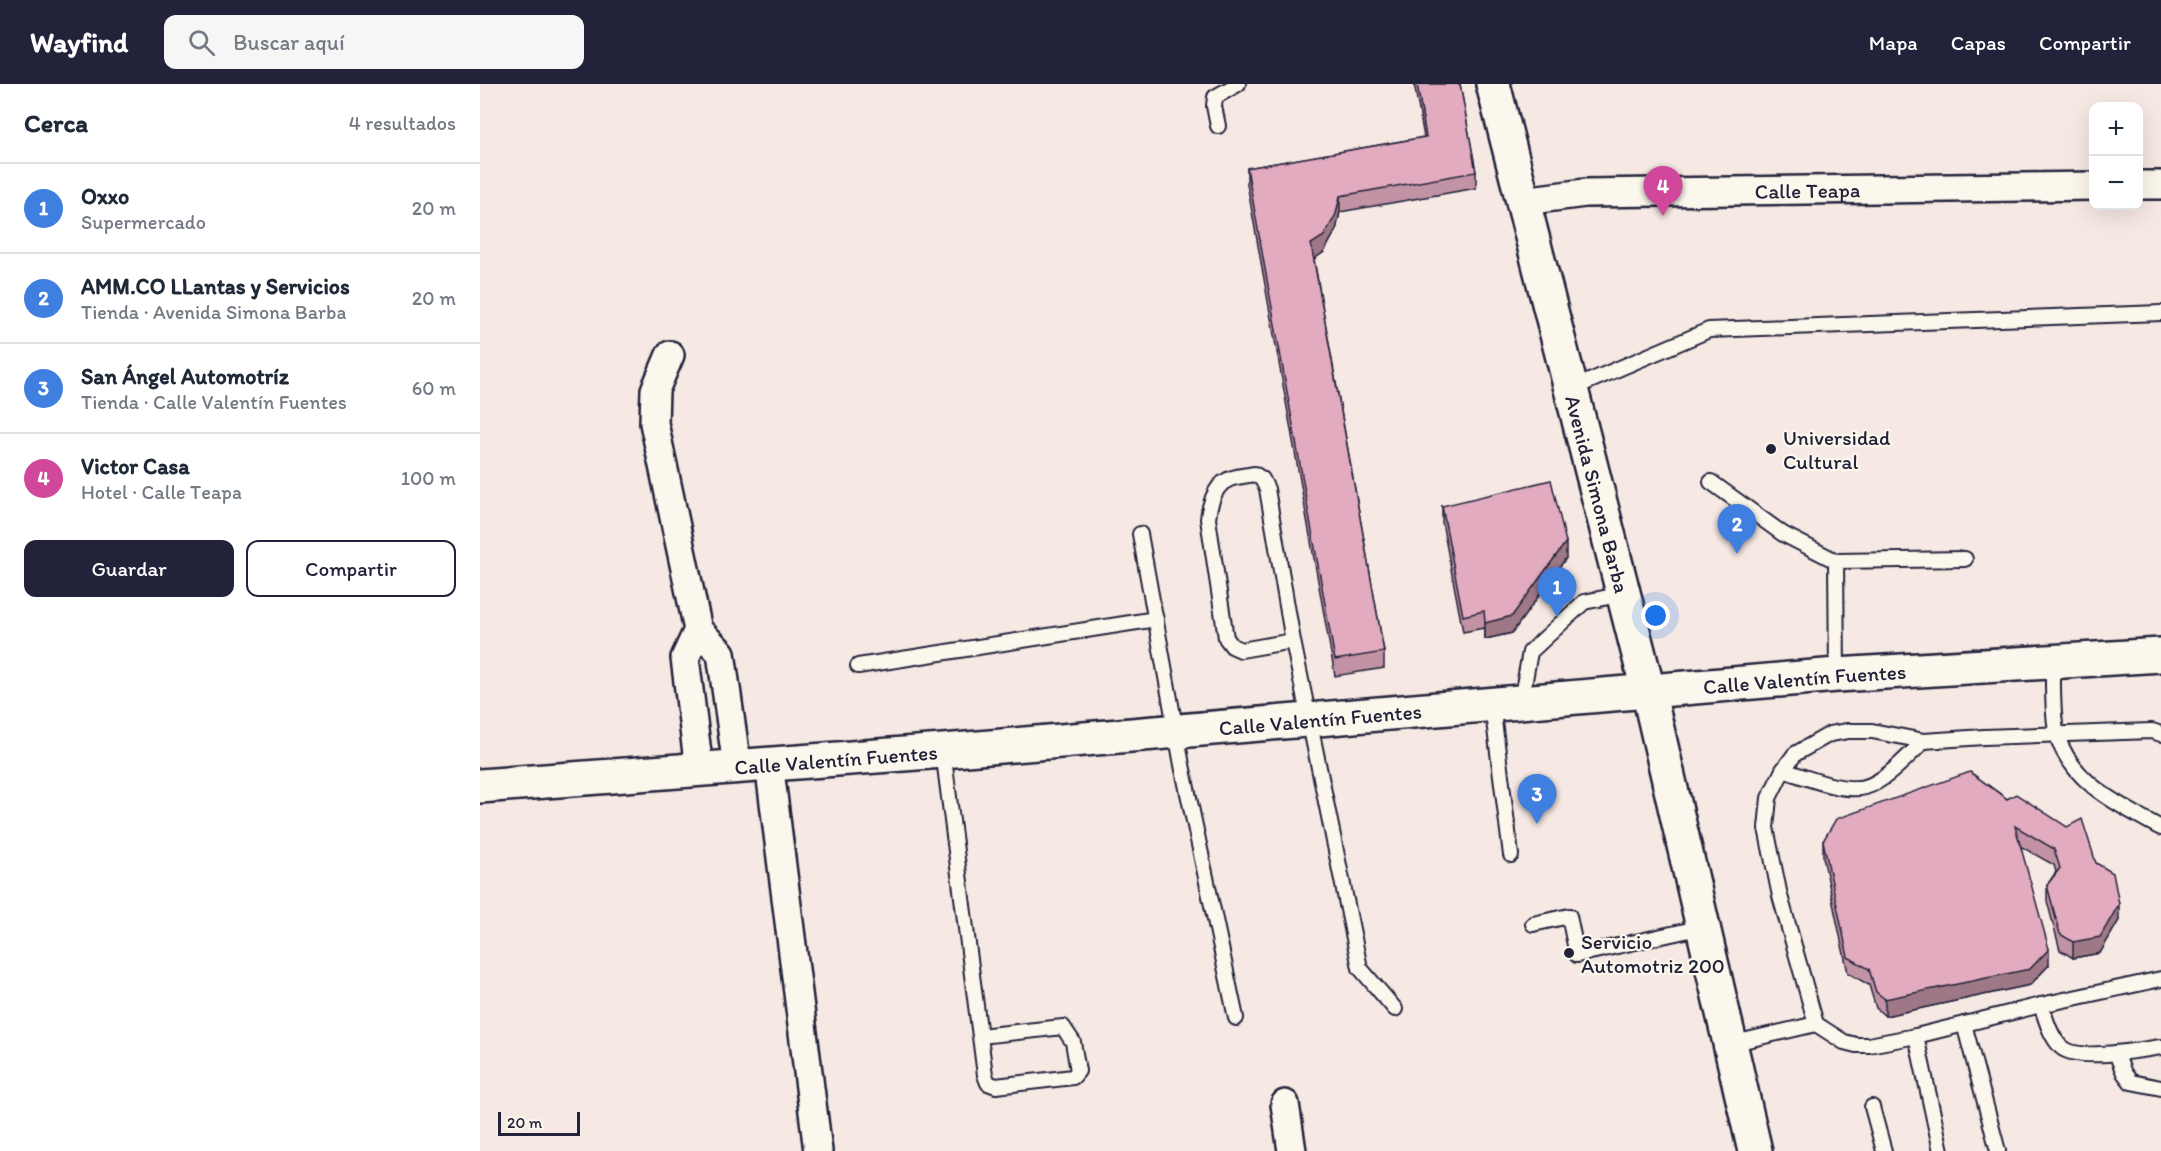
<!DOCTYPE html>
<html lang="es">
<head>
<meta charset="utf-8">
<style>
	:root { --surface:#fff; --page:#f6f6f7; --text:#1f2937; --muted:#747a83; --line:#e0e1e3; --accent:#22223b }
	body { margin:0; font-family:Itim,sans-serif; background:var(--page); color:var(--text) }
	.controls { position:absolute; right:18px; top:18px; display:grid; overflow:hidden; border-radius:12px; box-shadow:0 6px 24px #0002 }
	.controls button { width:54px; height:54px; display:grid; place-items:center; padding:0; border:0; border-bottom:2px solid var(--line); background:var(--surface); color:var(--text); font:30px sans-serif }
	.scale { position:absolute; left:18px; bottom:15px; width:82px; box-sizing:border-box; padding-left:6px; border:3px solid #22223b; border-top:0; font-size:16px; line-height:21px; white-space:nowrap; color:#22223b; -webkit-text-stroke:4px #fbf7ec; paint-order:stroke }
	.you { position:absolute; left:1176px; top:532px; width:21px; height:21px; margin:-15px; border:4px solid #fff; border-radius:50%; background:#1a73e8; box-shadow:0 0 0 9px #1a73e833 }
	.badge { display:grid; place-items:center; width:39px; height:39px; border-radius:50%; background:var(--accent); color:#fff; font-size:20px; font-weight:700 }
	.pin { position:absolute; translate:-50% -50px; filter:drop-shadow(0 2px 3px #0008) }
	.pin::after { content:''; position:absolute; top:32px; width:21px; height:18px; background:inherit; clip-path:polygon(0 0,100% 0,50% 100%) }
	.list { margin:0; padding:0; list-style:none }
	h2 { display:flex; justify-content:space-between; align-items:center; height:78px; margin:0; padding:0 24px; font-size:26px }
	h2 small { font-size:20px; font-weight:400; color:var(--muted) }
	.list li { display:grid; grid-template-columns:39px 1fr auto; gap:18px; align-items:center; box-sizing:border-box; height:90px; padding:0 24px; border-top:2px solid var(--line) }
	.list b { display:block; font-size:22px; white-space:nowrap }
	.list p { margin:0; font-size:20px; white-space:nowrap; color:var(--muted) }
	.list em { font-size:20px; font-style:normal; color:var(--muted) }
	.actions { display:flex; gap:12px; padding:18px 24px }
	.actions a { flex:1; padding:14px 0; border:2px solid var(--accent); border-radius:12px; text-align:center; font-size:21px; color:var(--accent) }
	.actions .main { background:var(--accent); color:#fff }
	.icon { flex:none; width:33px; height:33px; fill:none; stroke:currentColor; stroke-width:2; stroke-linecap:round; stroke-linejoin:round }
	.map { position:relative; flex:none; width:1681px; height:1067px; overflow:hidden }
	header { display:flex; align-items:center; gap:36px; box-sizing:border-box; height:84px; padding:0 30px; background:var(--accent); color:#fff }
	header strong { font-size:28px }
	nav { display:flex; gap:33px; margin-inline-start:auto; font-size:21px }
	.search { width:420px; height:54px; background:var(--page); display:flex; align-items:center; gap:15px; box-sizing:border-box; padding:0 21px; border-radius:12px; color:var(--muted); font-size:22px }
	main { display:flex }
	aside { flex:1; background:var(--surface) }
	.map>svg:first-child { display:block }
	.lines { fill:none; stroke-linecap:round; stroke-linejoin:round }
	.lane-casing { stroke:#22223b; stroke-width:18 }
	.street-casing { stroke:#22223b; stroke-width:32 }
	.secondary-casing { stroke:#22223b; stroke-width:38 }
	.lane { stroke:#fbf7ec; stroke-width:14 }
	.street { stroke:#fbf7ec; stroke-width:27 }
	.secondary { stroke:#fbf7ec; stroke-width:33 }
	.wall { fill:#c293a4; stroke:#22223b; stroke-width:1.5 }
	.shaded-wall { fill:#9e7886; stroke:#22223b; stroke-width:1.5 }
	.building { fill:#e2abbf; stroke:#22223b; stroke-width:1.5 }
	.poi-dot { fill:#22223b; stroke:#fbf7ec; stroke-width:2 }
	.labels { text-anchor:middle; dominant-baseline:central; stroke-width:4.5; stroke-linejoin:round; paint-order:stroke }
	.street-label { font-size:21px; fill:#22223b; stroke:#fbf7ec }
	.poi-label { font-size:21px; fill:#22223b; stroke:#fbf7ec; text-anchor:start }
</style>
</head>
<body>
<header>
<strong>Wayfind</strong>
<div class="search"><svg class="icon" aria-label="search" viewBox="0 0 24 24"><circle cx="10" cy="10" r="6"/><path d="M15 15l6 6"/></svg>Buscar aquí</div>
<nav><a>Mapa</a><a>Capas</a><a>Compartir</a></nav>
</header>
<main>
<aside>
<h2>Cerca<small>4 resultados</small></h2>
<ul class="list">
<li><span class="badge" style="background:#3f7fe0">1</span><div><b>Oxxo</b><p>Supermercado</p></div><em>20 m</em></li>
<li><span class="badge" style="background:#3f7fe0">2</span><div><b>AMM.CO LLantas y Servicios</b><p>Tienda · Avenida Simona Barba</p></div><em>20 m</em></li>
<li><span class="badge" style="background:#3f7fe0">3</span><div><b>San Ángel Automotríz</b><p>Tienda · Calle Valentín Fuentes</p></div><em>60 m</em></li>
<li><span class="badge" style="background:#d1479c">4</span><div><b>Victor Casa</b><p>Hotel · Calle Teapa</p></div><em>100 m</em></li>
</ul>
<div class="actions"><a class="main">Guardar</a><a>Compartir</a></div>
</aside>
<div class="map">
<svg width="1681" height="1067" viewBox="0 0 1681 1067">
	<rect width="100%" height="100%" fill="#f6e8e3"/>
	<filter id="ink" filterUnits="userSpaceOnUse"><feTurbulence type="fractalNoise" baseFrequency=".0167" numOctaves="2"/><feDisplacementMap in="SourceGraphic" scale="12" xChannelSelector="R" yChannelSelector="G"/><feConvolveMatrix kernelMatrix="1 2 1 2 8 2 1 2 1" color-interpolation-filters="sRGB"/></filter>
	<g filter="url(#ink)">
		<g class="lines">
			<g class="lane-casing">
				<g id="lane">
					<polyline points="738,42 734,22 735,13 758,0"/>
					<polyline points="1091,305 1229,246 1681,229"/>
					<polyline points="1231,398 1303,450 1356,477"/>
					<polyline points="660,450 702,681 756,934"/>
					<path d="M 813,557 L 761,566 L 752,562 L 746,554 L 728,435 C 729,423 734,403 746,397 C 753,392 766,392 774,390 L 782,395 L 787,405 L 813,557 L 880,884 L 915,925"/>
					<path d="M 1573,577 C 1573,598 1572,632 1577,651 C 1592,700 1640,721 1681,744"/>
					<polyline points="378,582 676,535"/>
					<polyline points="1357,591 1356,477 1485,475"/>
					<polyline points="1041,618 1050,568 1104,518 1143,510"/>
					<polyline points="1012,621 1031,771"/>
					<polyline points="463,667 505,991 508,999 516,1002 593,993 598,987 593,958 583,943 500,952"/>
					<path d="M 1303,686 C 1326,693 1362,709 1385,703 C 1405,698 1429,671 1444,657"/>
					<polyline points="1053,840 1089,832 1097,871 1223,843"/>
					<path d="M 1561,921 C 1566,935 1570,952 1581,963 C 1596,978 1660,966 1681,963"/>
					<polyline points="1336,940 1300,812 1286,744 1289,714 1303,686 1315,670 1350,650 1368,647 1392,647 1444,657 1504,653 1672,647 1681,650"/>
					<polyline points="1484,940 1518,1067"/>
					<polyline points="1436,952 1461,1067"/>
					<polyline points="1250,960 1336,940 1364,958 1376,961 1389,961 1436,952 1561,921 1681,895"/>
					<polyline points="1636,969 1644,989 1651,998 1681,1004"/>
					<polyline points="1392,1023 1404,1067"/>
				</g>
			</g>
			<g class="street-casing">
				<g id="street">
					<polyline points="1658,101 1681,101"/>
					<path id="s1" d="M 1043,117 L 1105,109 L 1614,102"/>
					<polyline points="190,271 175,306 174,339 218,546 241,569 257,682"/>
					<polyline points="218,546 205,574 219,685"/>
					<polyline points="289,679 338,1067"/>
					<polyline points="805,1020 812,1067"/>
				</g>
			</g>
			<g class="secondary-casing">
				<g id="secondary">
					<path id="s2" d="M 1013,0 L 1168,606 L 1275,1067"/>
					<path id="s3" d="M 0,702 L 463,667 L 1357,591 L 1681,571"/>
				</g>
			</g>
			<use href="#lane" class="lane"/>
			<use href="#street" class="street"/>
			<use href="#secondary" class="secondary"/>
		</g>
		<g class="wall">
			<polygon points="934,0 980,0 996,88 996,104 860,128 856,146 844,168 834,175 904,568 904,584 855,592 767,100 767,84 944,53"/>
			<polygon points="962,422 1086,474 1032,549 1005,555 1004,544 983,548 962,438"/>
			<polygon points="1490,688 1616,779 1639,836 1620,869 1593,874 1580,866 1567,817 1567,801 1576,788 1574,781 1540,762 1569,881 1550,901 1405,932 1396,924 1389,901 1368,889 1343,773 1343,757"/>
		</g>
		<g class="shaded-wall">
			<polygon points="860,112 860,128 856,146 844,168 831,177 831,160"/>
			<polygon points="1086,458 1086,474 1032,549 1005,555 1005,539"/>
			<polygon points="1639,820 1639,836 1620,869 1593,874 1593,858"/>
			<polygon points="1569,865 1569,881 1550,901 1405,932 1405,915"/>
		</g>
		<g class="building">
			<polygon points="937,0 980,0 996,88 860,112 856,130 844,152 831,160 904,568 855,576 767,84 946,53"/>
			<polygon points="1071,396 1086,458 1032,532 1005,539 1004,527 983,532 962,422"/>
			<polygon points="1490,688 1527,715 1536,710 1587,743 1602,735 1616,779 1633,789 1639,820 1620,853 1593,858 1580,850 1567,801 1580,784 1574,765 1535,742 1569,865 1550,885 1405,915 1396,908 1389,885 1368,873 1343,757 1356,735"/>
		</g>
	</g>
	<g class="poi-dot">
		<circle cx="1291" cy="365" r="6"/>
		<circle cx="1089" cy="869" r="6"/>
	</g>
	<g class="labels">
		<g class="street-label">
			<text stroke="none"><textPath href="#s1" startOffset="285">Calle Teapa</textPath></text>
			<text stroke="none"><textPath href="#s2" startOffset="423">Avenida Simona Barba</textPath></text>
			<text stroke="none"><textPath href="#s3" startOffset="1329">Calle Valentín Fuentes</textPath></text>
			<text stroke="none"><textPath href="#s3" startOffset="843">Calle Valentín Fuentes</textPath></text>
			<text stroke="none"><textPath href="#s3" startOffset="357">Calle Valentín Fuentes</textPath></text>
		</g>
		<g class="poi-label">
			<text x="1303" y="353">Universidad<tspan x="1303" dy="24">Cultural</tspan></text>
			<text x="1101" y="857">Servicio<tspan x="1101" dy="24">Automotriz 200</tspan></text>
		</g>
	</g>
</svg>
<div class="controls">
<button>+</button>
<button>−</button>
</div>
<div class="scale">20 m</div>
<div class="you"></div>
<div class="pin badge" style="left:1077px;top:533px;background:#3f7fe0">1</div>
<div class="pin badge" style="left:1257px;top:470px;background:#3f7fe0">2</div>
<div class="pin badge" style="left:1057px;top:740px;background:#3f7fe0">3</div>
<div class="pin badge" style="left:1183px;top:132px;background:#d1479c">4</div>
</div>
</main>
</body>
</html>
